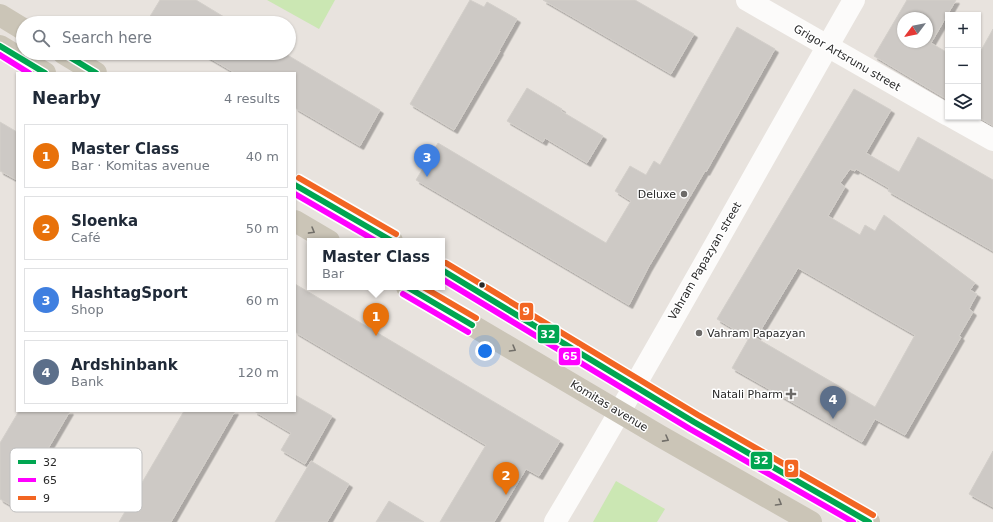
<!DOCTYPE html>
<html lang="en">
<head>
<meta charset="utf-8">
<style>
	:root { --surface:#fff; --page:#f2f2f3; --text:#1f2937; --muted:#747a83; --line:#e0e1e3; --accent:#0f766e }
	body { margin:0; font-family:"DejaVu Sans",sans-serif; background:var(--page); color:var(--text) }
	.controls { position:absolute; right:12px; top:12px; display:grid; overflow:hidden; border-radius:0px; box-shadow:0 1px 3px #0004 }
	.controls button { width:36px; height:36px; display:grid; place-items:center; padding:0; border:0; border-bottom:1px solid var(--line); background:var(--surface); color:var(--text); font:20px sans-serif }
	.compass { position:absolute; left:897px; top:12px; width:36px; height:36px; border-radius:50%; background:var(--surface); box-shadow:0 1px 3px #0004; rotate:238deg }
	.you { position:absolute; left:485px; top:351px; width:14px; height:14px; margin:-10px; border:3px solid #fff; border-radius:50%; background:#1a73e8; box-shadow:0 0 0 6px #1a73e833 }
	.badge { display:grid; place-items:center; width:26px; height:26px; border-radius:50%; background:var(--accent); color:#fff; font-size:13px; font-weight:700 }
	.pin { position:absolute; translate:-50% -33px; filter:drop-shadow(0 1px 2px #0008) }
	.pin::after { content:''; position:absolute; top:21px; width:14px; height:12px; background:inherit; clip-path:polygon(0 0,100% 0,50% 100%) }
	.popup { position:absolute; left:307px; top:238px; width:138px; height:52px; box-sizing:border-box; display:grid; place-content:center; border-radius:0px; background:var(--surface); filter:drop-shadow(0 1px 3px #0005); font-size:13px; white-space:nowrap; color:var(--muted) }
	.popup b { font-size:15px; color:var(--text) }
	.popup::after { content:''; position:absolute; left:50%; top:100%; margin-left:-8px; border:8px solid transparent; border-top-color:var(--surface) }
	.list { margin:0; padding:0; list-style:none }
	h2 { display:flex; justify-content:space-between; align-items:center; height:52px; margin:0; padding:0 16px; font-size:17px }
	h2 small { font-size:13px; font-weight:400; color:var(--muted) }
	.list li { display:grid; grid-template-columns:26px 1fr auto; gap:12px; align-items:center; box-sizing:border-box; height:64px; margin:0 8px 8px; padding:0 8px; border:1px solid var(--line); border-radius:0px }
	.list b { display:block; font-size:15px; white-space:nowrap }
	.list p { margin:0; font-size:13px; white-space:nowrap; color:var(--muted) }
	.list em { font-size:13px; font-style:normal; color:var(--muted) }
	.icon { flex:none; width:22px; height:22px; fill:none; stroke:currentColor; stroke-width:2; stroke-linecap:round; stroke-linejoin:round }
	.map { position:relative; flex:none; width:993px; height:522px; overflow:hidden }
	.search { position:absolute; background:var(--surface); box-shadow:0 1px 3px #0004; left:16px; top:16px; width:280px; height:44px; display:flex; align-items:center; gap:10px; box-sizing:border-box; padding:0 14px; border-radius:22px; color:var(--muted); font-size:15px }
	.panel { position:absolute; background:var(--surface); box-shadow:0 1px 3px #0004; left:16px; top:72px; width:280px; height:340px; border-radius:0px }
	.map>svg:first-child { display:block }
	.green { fill:#cbe7b3 }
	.building { fill:#cdc9c5; stroke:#d3cfca; fill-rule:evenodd; filter:url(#shadow) }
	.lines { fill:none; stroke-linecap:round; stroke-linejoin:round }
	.minor { stroke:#fcfbfa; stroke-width:22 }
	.tertiary { stroke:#fcfbfa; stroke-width:22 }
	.primary { stroke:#cbc5b7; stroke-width:22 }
	.bus-1-casing { stroke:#fff; stroke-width:9 }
	.bus-2-casing { stroke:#fff; stroke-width:9 }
	.bus-3-casing { stroke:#fff; stroke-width:9 }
	.bus-1 { stroke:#00a651; stroke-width:6 }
	.bus-2 { stroke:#f0f; stroke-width:6 }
	.bus-3 { stroke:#f26522; stroke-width:6 }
	.oneway { stroke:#726f69 }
	.poi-dot { fill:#6c6a68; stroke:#fff; stroke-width:1.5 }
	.bus-dot { fill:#292929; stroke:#fff; stroke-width:1.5 }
	.labels { text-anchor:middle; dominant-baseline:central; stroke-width:3; stroke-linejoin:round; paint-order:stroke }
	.street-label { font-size:11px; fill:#292929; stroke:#fff }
	.poi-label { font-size:11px; fill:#292929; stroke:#fff; text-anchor:end }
	.key { fill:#fff; stroke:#bfbfbf; stroke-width:1 }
	.key-label { font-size:11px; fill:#292929 }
	.line-badge { stroke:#fff; stroke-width:1.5 }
	.badge-label { font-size:11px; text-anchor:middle; font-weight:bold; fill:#fff }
</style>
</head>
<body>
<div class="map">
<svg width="993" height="522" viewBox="0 0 993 522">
	<defs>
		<filter id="shadow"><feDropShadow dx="3.5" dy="3.5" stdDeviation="0" flood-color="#0004"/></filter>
	</defs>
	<rect width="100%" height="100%" fill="#e8e3de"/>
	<g class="green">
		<polygon points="267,0 335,0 319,29"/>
		<polygon points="616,481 665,509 657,522 593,522"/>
	</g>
	<g class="building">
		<polygon points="160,0 196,0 234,23 146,23"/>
		<polygon points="470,0 484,7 487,2 517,19 499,51 500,51 454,130 410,104"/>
		<polygon points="543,0 635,0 694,34 671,74"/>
		<path d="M 907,0 L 956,0 L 931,43 L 948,53 L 948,100 L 874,56 ZM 903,18 L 927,18 L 927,42 L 903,42 Z"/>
		<polygon points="737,27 775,49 706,172 705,171 648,268 629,305 416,180 438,143 606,243 631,201 615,191 630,166 646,175 654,161 660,165"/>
		<polygon points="993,29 993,126 978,117 978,56"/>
		<polygon points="201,53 284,53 380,110 360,146 295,108 295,73 235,73"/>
		<polygon points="527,88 562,109 561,111 603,136 587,163 545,138 543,142 507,121"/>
		<path d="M 854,89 L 891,110 L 866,153 L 899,172 L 918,137 L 993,180 L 993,251 L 888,191 L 889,188 L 856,169 L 855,171 L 850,169 L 840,183 L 845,187 L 828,216 L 860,235 L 865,225 L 875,231 L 884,215 L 975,283 L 970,290 L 977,294 L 969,309 L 973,312 L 959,336 L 961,337 L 905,435 L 875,419 L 862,442 L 732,368 L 749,338 L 717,319 ZM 798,268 L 915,335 L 875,407 L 756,338 Z"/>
		<polygon points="0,122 17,132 17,180 0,171"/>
		<polygon points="295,284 560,441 539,476 526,469 494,522 440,522 486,445 295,332"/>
		<polygon points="295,395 332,416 305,464 281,450 291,433 254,411 295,411"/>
		<polygon points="19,411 70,411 14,507 0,499 0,443"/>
		<polygon points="184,411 235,411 171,522 119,522"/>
		<polygon points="993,451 993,507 969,494"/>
		<polygon points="311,461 349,484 327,522 275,522"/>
		<polygon points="389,501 424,522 376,522"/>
	</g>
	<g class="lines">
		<g class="minor">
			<polyline points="747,0 948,115"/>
			<polyline points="952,117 993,140"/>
		</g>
		<path class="tertiary" d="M 555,522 C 658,350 754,174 854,0"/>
		<g class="primary">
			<polyline points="0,15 23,29"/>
			<polyline points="0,46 45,73"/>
			<polyline points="63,53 96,73"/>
			<polyline points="295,185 392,241"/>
			<polyline points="295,221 329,241"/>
			<polyline points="442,270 694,422 869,522"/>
			<polyline points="407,287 660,436 811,522"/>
		</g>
		<g class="bus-1-casing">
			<g id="bus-1">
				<polyline points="0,46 45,73"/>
				<polyline points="63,53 96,73"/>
				<polyline points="295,185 392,241"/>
				<polyline points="442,270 694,422 869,522"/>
				<polyline points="407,287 472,325"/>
			</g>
		</g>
		<g class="bus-2-casing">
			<g id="bus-2">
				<polyline points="0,55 29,73"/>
				<polyline points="295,194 376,241"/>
				<polyline points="442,279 690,429 853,522"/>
				<polyline points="403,294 468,332"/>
			</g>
		</g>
		<g class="bus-3-casing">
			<g id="bus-3">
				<polyline points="299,178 396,234"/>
				<polyline points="446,263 698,415 873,515"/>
				<polyline points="423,287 476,318"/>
			</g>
		</g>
		<use href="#bus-1" class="bus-1"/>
		<use href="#bus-2" class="bus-2"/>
		<use href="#bus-3" class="bus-3"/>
	</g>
	<defs><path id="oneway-chevron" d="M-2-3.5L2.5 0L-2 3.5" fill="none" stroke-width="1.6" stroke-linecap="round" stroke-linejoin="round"/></defs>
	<g class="oneway">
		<use href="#oneway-chevron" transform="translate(312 231) rotate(30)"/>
		<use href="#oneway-chevron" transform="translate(513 349) rotate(30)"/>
		<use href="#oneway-chevron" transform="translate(666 439) rotate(29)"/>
		<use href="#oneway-chevron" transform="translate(779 503) rotate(30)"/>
	</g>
	<g class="poi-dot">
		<circle cx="684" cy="194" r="4"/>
		<circle cx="699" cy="333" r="4"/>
		<path d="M789 388h4v4h4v4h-4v4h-4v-4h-4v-4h4z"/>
	</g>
	<circle class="bus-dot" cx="482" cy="285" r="3.5"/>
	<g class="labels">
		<g class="street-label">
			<text transform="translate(847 58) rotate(30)">Grigor Artsrunu street</text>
			<text transform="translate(705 261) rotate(-60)">Vahram Papazyan street</text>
			<text transform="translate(609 406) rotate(31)">Komitas avenue</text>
		</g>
		<g class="poi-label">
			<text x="676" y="194">Deluxe</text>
			<text x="707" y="333" text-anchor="start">Vahram Papazyan</text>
			<text x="783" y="394">Natali Pharm</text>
		</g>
	</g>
	<rect x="10" y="448" width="132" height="64" rx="6" class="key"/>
	<rect x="18" y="460" width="18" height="4" fill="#00a651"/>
	<rect x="18" y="478" width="18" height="4" fill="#f0f"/>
	<rect x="18" y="496" width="18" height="4" fill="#f26522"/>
	<g class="key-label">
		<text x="43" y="466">32</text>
		<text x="43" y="484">65</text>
		<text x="43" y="502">9</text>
	</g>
	<g class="line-badge">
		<rect x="519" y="302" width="15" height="19" rx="4" fill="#f26522"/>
		<rect x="537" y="324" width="23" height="20" rx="4" fill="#00a651"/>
		<rect x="558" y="347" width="23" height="19" rx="4" fill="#f0f"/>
		<rect x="750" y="451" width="23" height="19" rx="4" fill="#00a651"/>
		<rect x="784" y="459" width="15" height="19" rx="4" fill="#f26522"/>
	</g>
	<g class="badge-label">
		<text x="526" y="315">9</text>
		<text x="548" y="338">32</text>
		<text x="570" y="360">65</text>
		<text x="761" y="464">32</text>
		<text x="791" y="472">9</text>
	</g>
</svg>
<div class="controls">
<button>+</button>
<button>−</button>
<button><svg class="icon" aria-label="layers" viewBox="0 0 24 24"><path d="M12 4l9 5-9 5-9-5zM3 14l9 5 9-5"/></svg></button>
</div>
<svg class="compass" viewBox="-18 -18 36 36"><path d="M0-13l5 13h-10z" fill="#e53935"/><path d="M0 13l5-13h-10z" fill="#747a83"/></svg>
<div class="you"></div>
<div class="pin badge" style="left:376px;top:336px;background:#e8710a">1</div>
<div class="popup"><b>Master Class</b>Bar</div>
<div class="pin badge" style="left:506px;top:495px;background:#e8710a">2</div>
<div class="pin badge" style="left:427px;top:177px;background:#3f7fe0">3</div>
<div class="pin badge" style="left:833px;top:419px;background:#5c6f8a">4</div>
<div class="search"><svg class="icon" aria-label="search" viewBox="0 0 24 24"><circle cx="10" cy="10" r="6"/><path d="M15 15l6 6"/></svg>Search here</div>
<section class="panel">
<h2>Nearby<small>4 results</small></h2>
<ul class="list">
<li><span class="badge" style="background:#e8710a">1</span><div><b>Master Class</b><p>Bar · Komitas avenue</p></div><em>40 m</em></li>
<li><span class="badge" style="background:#e8710a">2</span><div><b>Sloenka</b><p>Café</p></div><em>50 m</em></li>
<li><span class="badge" style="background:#3f7fe0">3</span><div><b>HashtagSport</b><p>Shop</p></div><em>60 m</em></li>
<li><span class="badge" style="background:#5c6f8a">4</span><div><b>Ardshinbank</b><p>Bank</p></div><em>120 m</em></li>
</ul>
</section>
</div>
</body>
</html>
